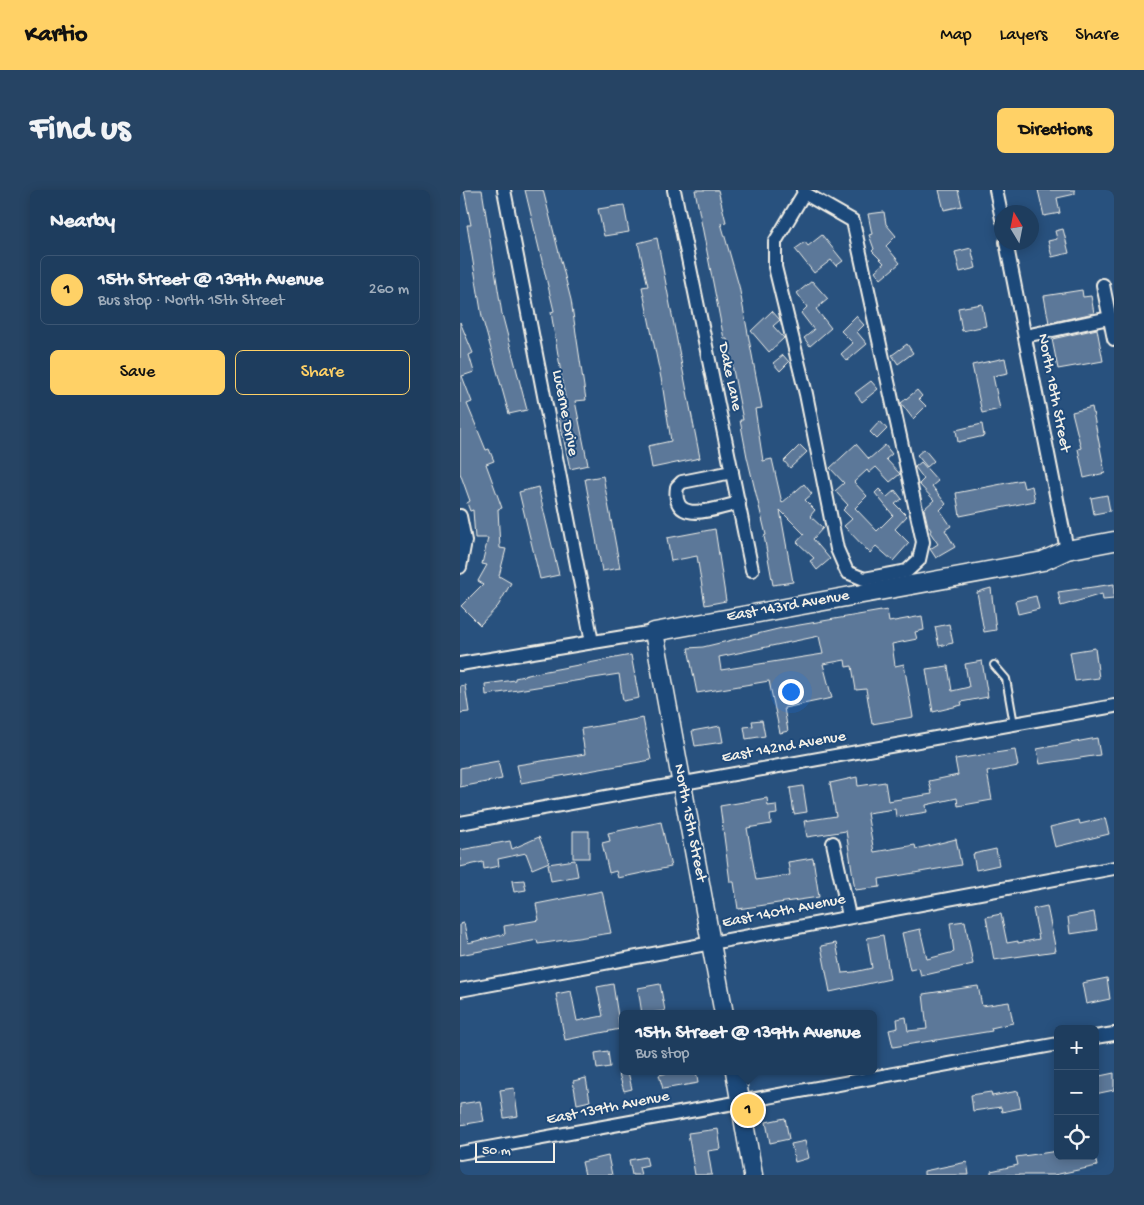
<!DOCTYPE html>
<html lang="en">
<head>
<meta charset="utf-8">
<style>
	:root { --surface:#1e3d5e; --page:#264464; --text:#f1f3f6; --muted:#a1aebc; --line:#3c5673; --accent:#ffd166 }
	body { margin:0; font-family:"Gochi Hand",sans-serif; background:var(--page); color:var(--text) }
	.controls { position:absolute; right:15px; bottom:15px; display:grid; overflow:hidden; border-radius:8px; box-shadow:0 2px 12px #0003 }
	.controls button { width:45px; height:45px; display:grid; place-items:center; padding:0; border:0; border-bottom:1px solid var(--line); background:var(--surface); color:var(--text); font:25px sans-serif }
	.compass { position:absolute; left:534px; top:15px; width:45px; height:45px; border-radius:50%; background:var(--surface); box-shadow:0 2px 12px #0003; rotate:350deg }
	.scale { position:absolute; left:15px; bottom:12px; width:80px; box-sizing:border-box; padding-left:5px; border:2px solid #f4f1e8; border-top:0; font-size:14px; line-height:18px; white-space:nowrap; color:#f4f1e8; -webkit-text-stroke:4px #1f4a7a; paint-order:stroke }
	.you { position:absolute; left:330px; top:501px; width:18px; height:18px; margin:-12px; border:4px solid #fff; border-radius:50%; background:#1a73e8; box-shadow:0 0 0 8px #1a73e833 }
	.badge { display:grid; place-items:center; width:32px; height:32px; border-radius:50%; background:var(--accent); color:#111; font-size:16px; font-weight:700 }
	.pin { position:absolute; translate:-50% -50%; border:2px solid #fff; box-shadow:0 1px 5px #0006 }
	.popup { position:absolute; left:159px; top:820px; width:258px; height:65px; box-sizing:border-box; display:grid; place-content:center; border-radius:8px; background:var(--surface); filter:drop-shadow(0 1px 4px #0005); font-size:16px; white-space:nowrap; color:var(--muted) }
	.popup b { font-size:19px; color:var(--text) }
	.popup::after { content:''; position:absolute; left:50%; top:100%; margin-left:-10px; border:10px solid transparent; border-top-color:var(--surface) }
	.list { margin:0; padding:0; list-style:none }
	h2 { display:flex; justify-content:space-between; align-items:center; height:65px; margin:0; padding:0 20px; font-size:21px }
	h2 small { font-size:16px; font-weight:400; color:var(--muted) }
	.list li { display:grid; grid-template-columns:32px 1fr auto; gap:15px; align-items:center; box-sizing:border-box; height:70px; margin:0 10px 10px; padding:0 10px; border:1px solid var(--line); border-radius:8px }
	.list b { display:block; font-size:19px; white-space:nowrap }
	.list p { margin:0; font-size:16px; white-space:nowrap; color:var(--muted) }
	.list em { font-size:16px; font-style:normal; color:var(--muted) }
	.actions { display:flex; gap:10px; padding:15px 20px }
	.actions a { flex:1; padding:11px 0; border:1px solid var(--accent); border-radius:8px; text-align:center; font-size:18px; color:var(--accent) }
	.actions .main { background:var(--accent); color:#111 }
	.icon { flex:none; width:28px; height:28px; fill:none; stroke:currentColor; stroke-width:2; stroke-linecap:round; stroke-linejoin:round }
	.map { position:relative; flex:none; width:654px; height:985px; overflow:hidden; border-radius:8px }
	header { display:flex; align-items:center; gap:30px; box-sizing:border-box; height:70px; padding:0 25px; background:var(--accent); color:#111 }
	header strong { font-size:24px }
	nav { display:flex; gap:28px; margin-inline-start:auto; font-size:18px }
	.intro { display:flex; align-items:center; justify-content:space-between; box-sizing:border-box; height:120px; padding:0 30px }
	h1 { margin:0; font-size:35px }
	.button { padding:12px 22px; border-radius:8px; background:var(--accent); color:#111; font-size:18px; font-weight:700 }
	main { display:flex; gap:30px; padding:0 30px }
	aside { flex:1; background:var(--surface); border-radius:8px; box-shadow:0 2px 12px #0003 }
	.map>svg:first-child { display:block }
	.building { fill:#5b7899; stroke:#f4f1e8; fill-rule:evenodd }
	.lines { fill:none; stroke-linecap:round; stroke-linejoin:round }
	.lane-casing { stroke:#f4f1e8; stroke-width:10 }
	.street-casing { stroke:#f4f1e8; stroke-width:16 }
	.secondary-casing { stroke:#f4f1e8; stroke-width:21 }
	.lane { stroke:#1f4a7a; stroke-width:6 }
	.street { stroke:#1f4a7a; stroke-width:12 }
	.secondary { stroke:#1f4a7a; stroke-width:18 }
	.labels { text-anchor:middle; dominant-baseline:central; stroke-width:4; stroke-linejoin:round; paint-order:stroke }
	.street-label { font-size:16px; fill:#f4f1e8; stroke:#1f4a7a }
</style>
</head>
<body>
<header>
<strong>Kartio</strong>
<nav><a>Map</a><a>Layers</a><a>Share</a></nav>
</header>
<div class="intro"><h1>Find us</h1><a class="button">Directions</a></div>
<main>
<aside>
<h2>Nearby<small></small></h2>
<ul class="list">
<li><span class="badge">1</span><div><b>15th Street @ 139th Avenue</b><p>Bus stop · North 15th Street</p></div><em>260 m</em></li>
</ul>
<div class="actions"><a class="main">Save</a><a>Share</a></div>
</aside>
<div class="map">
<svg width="654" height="985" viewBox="0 0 654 985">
	<rect width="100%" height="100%" fill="#28517e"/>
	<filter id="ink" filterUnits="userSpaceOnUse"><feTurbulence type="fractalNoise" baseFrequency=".02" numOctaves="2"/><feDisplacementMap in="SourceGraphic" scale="10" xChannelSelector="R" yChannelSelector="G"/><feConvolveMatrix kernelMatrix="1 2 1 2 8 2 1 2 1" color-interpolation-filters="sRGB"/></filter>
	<g filter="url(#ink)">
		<g class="building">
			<polygon points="4,0 22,0 42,124 67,220 49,224 22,127 7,35 11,35"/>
			<polygon points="65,0 83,0 111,110 126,210 115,211 128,275 110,279 99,228 108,226 91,122 94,121"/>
			<polygon points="235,0 258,0 266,32 261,33 279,96 302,218 295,219 303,271 312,269 322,313 344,294 352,304 345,310 355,320 350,326 363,338 353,349 370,369 357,380 350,371 354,368 337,352 344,344 320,320 333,392 313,395 304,346 306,345 287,267 280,230 283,230 267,149 264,149"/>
			<polygon points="479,0 498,0 502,16 484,20"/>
			<polygon points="578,0 615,0 615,4 597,8 600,23 584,26"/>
			<polygon points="164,15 169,42 144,46 138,19"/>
			<polygon points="424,22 426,34 436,46 426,56 440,73 421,89 415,81 424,73 412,61 414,59 409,45 412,44 408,24"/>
			<polygon points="603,39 609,63 592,67 588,51 597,49 595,41"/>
			<polygon points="362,45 383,71 376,76 371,70 354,83 335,59 345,52 348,56"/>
			<polygon points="197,48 240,268 192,278 188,256 211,251 202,193 182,97 188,96 178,53"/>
			<polygon points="511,58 516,78 500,82 495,62"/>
			<polygon points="352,91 368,109 356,119 371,138 350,156 344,148 354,140 341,123 347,117 337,103"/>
			<polygon points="622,100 623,107 631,106 634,123 589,133 584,106"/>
			<polygon points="522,114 526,136 502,141 498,118"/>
			<polygon points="312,121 320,130 313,136 324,148 309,162 291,141"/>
			<polygon points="396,126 404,135 397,142 407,154 387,171 381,164 393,153 381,141"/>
			<polygon points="0,132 13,163 9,165 14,182 2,186 12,212 7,214 26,260 29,259 34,271 26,274 42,318 38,319 40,358 46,359 39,386 51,393 38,416 20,435 1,416 23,394 18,391 27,375 22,374 28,348 15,348 13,320 10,321 7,313 10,311 0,283"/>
			<polygon points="637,139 643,171 598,179 592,149"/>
			<polygon points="447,154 453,163 438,174 432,165"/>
			<polygon points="323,165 329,172 320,181 313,173"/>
			<polygon points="545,168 548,183 533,186 540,219 522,223 512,175"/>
			<polygon points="411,191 418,199 402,212 395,203"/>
			<polygon points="457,200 462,206 459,209 466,216 453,229 441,213"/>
			<polygon points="632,217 645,283 624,288 618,259 621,258 612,222"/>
			<polygon points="420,231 427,239 417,249 410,242"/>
			<polygon points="522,234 524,246 498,252 496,240"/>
			<polygon points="396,254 409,269 425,255 432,264 426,269 440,284 430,292 416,277 409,283 407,280 394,292 407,306 395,318 417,341 433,325 415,303 419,299 427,307 435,300 442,309 435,314 447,326 435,339 449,353 433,371 416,356 410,363 384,336 392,329 383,320 388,315 375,301 384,293 370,278"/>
			<polygon points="340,255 347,262 330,278 324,271"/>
			<polygon points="464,259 474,271 467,277 457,265"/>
			<polygon points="461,272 478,291 472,296 486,314 480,320 491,336 485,340 495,357 476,368 470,359 478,354 470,342 471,340 468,336 464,319 474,310 459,294 464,289 455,277"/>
			<polygon points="143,286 160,378 142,381 125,289"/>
			<polygon points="562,290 564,298 572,296 575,311 500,326 496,303"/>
			<polygon points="78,297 99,385 80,389 59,302"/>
			<polygon points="647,305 650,321 634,324 631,308"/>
			<polygon points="255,339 266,411 245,415 237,366 211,371 207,348"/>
			<polygon points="654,394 654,409 643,410 642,404 601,416 598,402"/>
			<polygon points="531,398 536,440 524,442 517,402"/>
			<polygon points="576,406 579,419 558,424 555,411"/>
			<path d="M 427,420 L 429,432 L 462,426 L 464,440 L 455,442 L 457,449 L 432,454 L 435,476 L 444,474 L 453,527 L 412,534 L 406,499 L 396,500 L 392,476 L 386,477 L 385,470 L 363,474 L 372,508 L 324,518 L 328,541 L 320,543 L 309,491 L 237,503 L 228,458 L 243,457 L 322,438 ZM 359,446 L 363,464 L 261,480 L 259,467 Z"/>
			<polygon points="489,434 493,453 479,456 475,437"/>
			<polygon points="635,458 639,488 615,491 610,462"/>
			<polygon points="171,465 179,508 163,511 159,484 26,505 25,494 55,490 55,488 81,482"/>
			<polygon points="522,471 528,507 501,512 502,515 473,522 466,479 488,476 492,501 509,497 505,474"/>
			<polygon points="5,495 9,522 0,523 0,496"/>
			<polygon points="183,528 191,570 61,593 57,575 125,564 121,539"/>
			<polygon points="302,530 305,546 286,549 284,537 293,536 292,531"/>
			<polygon points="260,536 263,552 235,556 232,541"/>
			<polygon points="637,548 640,565 580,574 577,559"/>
			<polygon points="555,560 558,576 527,582 532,610 498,616 497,608 466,615 467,622 436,627 435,619 407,623 414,662 455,655 456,659 496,649 501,675 419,689 420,697 395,700 386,641 347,647 344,631 376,626 370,593 397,587 398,596 425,592 428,611 472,604 469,591 498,585 495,569"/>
			<polygon points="38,571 42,589 0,597 0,578"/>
			<polygon points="343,596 347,622 334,624 330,598"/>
			<polygon points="307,608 308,616 316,615 317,624 310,625 311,634 287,638 296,690 330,685 328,672 353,668 359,707 278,719 274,692 270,692 260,616"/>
			<polygon points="645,628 649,644 595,657 590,637 619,630 620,634"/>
			<polygon points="201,632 211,677 158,688 156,681 149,683 142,653 150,651 148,643"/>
			<rect x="113" y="641" width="16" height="27"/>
			<polygon points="79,647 89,672 72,679 66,663 38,669 39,676 24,679 23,672 0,677 0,660 50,651 52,659"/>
			<polygon points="536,659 539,675 516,680 513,664"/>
			<polygon points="115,670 118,686 91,691 88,674"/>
			<polygon points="64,690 66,700 54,702 52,691"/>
			<polygon points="142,701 151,743 78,754 77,750 0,765 0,734 4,733 8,753 45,744 44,736 79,730 76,714"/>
			<polygon points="587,716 596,761 534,770 526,727 541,724 547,753 558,751 558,753 579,749 573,719"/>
			<polygon points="634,722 637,740 610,744 608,727"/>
			<polygon points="505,731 513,774 461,786 459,778 450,780 442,743 460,739 467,769 494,762 490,733"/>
			<polygon points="423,745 430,789 370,802 361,756 376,753 382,783 394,782 412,778 407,748"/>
			<polygon points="647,788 650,809 626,814 622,793"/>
			<polygon points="153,794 160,839 105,850 96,804 111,801 117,831 143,826 137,797"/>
			<polygon points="200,794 205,821 182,824 178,798"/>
			<polygon points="518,796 522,816 549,812 553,833 531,838 532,841 433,857 429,840 438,838 437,829 446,827 448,841 467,839 463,804"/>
			<polygon points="148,861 150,877 137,879 135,863"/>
			<polygon points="215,881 236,881 238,893 203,899 199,885"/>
			<polygon points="168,882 172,899 164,901 159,884"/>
			<polygon points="654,883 654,900 635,904 635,887"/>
			<polygon points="126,888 130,911 117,914 113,891"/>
			<polygon points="54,898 58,926 44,928 40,900"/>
			<polygon points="558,901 561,918 542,922 541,917 513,921 511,905 531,902 532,906"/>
			<polygon points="20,911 24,931 0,935 0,914"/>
			<polygon points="325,928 329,949 310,953 306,932"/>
			<polygon points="258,939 261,959 248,961 252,985 235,985 228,943"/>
			<polygon points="345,951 349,968 335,972 331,954"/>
			<polygon points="598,961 598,966 635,966 637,976 594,985 531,985 531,981 558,975 556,967"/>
			<polygon points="148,966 152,985 125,985 122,972"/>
			<polygon points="186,967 188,975 179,977 181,985 172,985 169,970"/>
			<polygon points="507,972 509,985 464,985 464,981"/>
		</g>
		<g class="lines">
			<g class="lane-casing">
				<polyline id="lane" points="534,475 546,489 554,534"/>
			</g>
			<g class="street-casing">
				<g id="street">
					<polyline points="44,0 132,452"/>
					<polyline points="214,0 292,380"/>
					<polyline points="343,0 344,3 315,52 315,77 346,204 377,359 387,382 404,389 447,381 459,370 463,352 393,31 344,3"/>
					<polyline points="536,0 542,29"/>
					<polyline points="546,52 607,360"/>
					<polyline points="643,95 654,149"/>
					<polyline points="565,146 649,128"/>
					<path d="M 272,282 L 222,292 L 217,297 C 211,337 256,318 279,313"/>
					<polyline points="0,326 5,351 0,377"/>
					<polyline points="0,474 194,442"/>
					<polyline points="0,633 654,516"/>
					<polyline points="373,653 389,726"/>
					<polyline points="0,800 654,678"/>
					<polyline points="635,847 654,844"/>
					<polyline points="0,963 598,854"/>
				</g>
			</g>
			<g class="secondary-casing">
				<g id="secondary">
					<polyline points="264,824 194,442 583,371 607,360 654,351"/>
					<polyline points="275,881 293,985"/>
				</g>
			</g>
			<use href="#lane" class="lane"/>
			<use href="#street" class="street"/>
			<use href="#secondary" class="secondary"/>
		</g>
	</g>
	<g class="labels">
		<g class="street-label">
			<text transform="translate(269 187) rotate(78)">Dake Lane</text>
			<text transform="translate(593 203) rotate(79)">North 18th Street</text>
			<text transform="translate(104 223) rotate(79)">Lucerne Drive</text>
			<text transform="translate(328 417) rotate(-10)">East 143rd Avenue</text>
			<text transform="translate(324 558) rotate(-10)">East 142nd Avenue</text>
			<text transform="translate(229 633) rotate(79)">North 15th Street</text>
			<text transform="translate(324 722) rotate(-11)">East 140th Avenue</text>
			<text transform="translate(148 919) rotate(-11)">East 139th Avenue</text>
		</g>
	</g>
</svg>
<div class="controls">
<button>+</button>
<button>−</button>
<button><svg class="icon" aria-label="locate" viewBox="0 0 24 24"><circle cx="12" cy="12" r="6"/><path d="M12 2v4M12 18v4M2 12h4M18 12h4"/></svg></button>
</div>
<svg class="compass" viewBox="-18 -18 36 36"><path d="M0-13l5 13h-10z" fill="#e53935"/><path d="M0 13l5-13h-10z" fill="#a1aebc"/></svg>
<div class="scale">50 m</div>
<div class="you"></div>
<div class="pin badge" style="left:288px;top:920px">1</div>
<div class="popup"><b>15th Street @ 139th Avenue</b>Bus stop</div>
</div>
</main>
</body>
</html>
